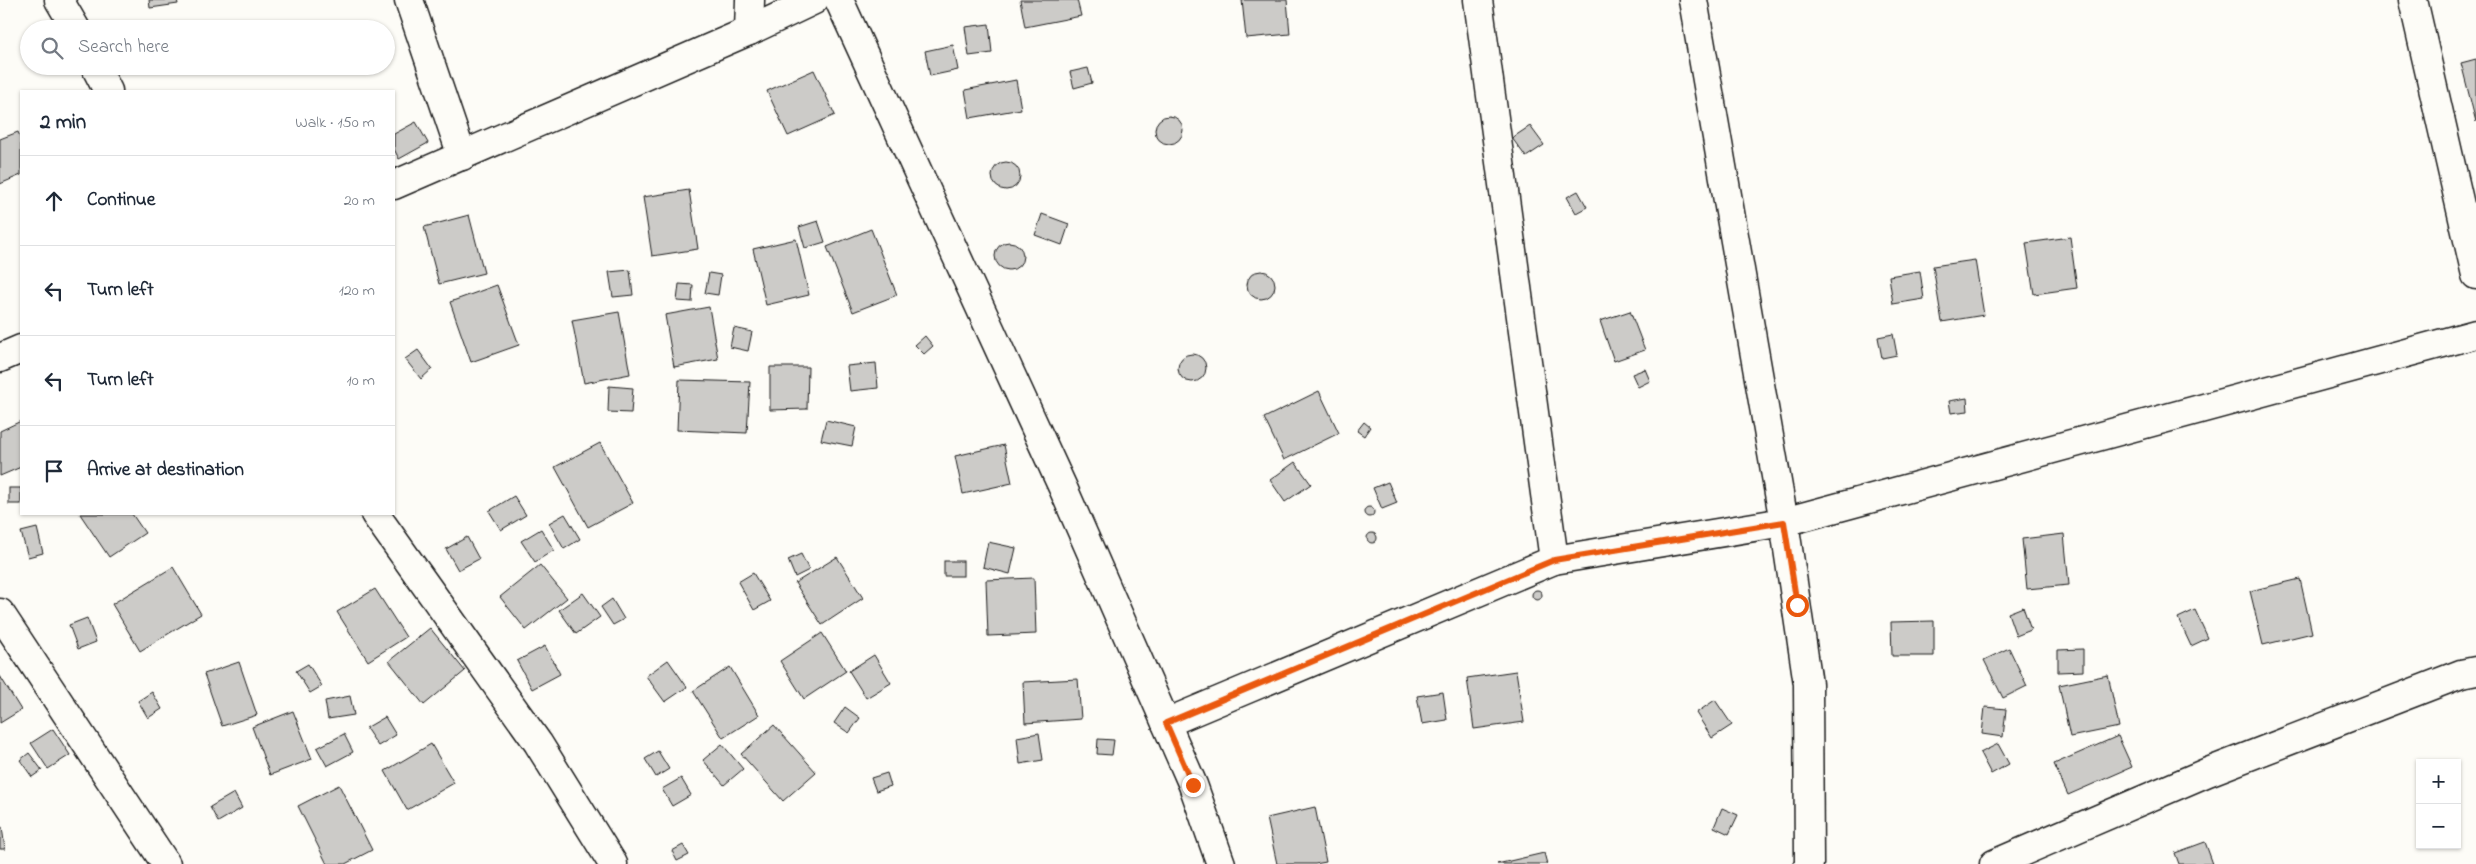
<!DOCTYPE html>
<html lang="en">
<head>
<meta charset="utf-8">
<style>
	:root { --surface:#fff; --page:#f2f2f3; --text:#1f2937; --muted:#747a83; --line:#e0e1e3 }
	body { margin:0; font-family:"Indie Flower",sans-serif; background:var(--page); color:var(--text) }
	.controls { position:absolute; right:15px; bottom:15px; display:grid; overflow:hidden; border-radius:0px; box-shadow:0 1px 4px #0004 }
	.controls button { width:45px; height:45px; display:grid; place-items:center; padding:0; border:0; border-bottom:1px solid var(--line); background:var(--surface); color:var(--text); font:25px sans-serif }
	.stop { position:absolute; width:15px; height:15px; margin:-11px; border:4px solid #ea580c; border-radius:50%; background:#fff }
	.stop.end { background:#ea580c; border-color:#fff; box-shadow:0 1px 5px #0008 }
	.list { margin:0; padding:0; list-style:none }
	h2 { display:flex; justify-content:space-between; align-items:center; height:65px; margin:0; padding:0 20px; font-size:21px }
	h2 small { font-size:16px; font-weight:400; color:var(--muted) }
	.list li { display:grid; grid-template-columns:32px 1fr auto; gap:15px; align-items:center; box-sizing:border-box; height:90px; padding:0 20px; border-top:1px solid var(--line) }
	.list b { display:block; font-size:19px; white-space:nowrap }
	.list em { font-size:16px; font-style:normal; color:var(--muted) }
	.icon { flex:none; width:28px; height:28px; fill:none; stroke:currentColor; stroke-width:2; stroke-linecap:round; stroke-linejoin:round }
	.map { position:relative; flex:none; width:2476px; height:864px; overflow:hidden }
	.search { position:absolute; background:var(--surface); box-shadow:0 1px 4px #0004; left:20px; top:20px; width:375px; height:55px; display:flex; align-items:center; gap:12px; box-sizing:border-box; padding:0 18px; border-radius:28px; color:var(--muted); font-size:19px }
	.panel { position:absolute; background:var(--surface); box-shadow:0 1px 4px #0004; left:20px; top:90px; width:375px; height:425px; border-radius:0px }
	.map>svg:first-child { display:block }
	.building { fill:#cccbc8; stroke:#1c1c1c }
	.lines { fill:none; stroke-linecap:round; stroke-linejoin:round }
	.minor-casing { stroke:#1c1c1c; stroke-width:31 }
	.minor { stroke:#fdfcf7; stroke-width:28 }
	.route { stroke:#ea580c; stroke-width:6 }
</style>
</head>
<body>
<div class="map">
<svg width="2476" height="864" viewBox="0 0 2476 864">
	<rect width="100%" height="100%" fill="#fdfcf7"/>
	<filter id="ink" filterUnits="userSpaceOnUse"><feTurbulence type="fractalNoise" baseFrequency=".02" numOctaves="2"/><feDisplacementMap in="SourceGraphic" scale="10" xChannelSelector="R" yChannelSelector="G"/><feConvolveMatrix kernelMatrix="1 2 1 2 8 2 1 2 1" color-interpolation-filters="sRGB"/></filter>
	<g filter="url(#ink)">
		<g class="building">
			<polygon points="149,0 177,0 178,4 150,8"/>
			<polygon points="1020,0 1077,0 1081,16 1025,27"/>
			<polygon points="1242,0 1287,0 1290,34 1246,38"/>
			<polygon points="989,24 992,53 969,56 965,27"/>
			<polygon points="953,45 958,70 930,76 925,51"/>
			<polygon points="2476,59 2476,122 2461,63"/>
			<polygon points="1088,68 1092,83 1074,88 1070,72"/>
			<polygon points="814,70 835,115 788,136 767,91"/>
			<polygon points="1016,80 1021,109 970,118 965,90"/>
			<circle cx="1169" cy="130" r="14"/>
			<polygon points="416,122 428,143 399,159 394,149 394,134"/>
			<polygon points="1530,126 1544,145 1526,157 1512,138"/>
			<polygon points="18,132 21,139 21,175 0,184 0,139"/>
			<circle cx="1006" cy="176" r="14"/>
			<polygon points="689,190 698,249 652,256 643,197"/>
			<polygon points="1578,191 1587,207 1576,213 1567,197"/>
			<polygon points="1042,214 1069,224 1062,245 1035,235"/>
			<polygon points="469,215 484,273 439,284 424,227"/>
			<polygon points="818,221 825,242 805,248 799,227"/>
			<polygon points="871,229 897,295 853,312 827,247"/>
			<polygon points="2070,237 2077,288 2034,294 2026,243"/>
			<polygon points="796,239 809,295 766,305 753,249"/>
			<circle cx="1009" cy="256" r="14"/>
			<polygon points="1975,260 1984,315 1942,322 1933,266"/>
			<polygon points="630,270 633,295 613,297 609,272"/>
			<polygon points="1920,271 1924,299 1893,304 1889,276"/>
			<circle cx="1261" cy="285" r="14"/>
			<polygon points="709,273 721,275 718,295 705,293"/>
			<polygon points="679,284 693,285 692,302 677,301"/>
			<polygon points="497,285 519,345 471,362 450,302"/>
			<polygon points="709,307 718,359 674,367 665,315"/>
			<polygon points="1630,311 1645,350 1614,361 1600,321"/>
			<polygon points="619,312 630,374 584,383 572,320"/>
			<polygon points="734,328 752,332 748,351 730,347"/>
			<polygon points="1893,334 1897,355 1882,358 1878,337"/>
			<polygon points="925,336 933,346 924,354 915,345"/>
			<polygon points="418,350 432,369 421,379 405,359"/>
			<circle cx="1192" cy="368" r="14"/>
			<polygon points="876,363 878,388 850,391 847,366"/>
			<polygon points="770,367 808,367 807,409 770,410"/>
			<polygon points="1645,369 1650,381 1638,387 1632,374"/>
			<polygon points="679,380 750,382 747,433 677,430"/>
			<polygon points="609,386 633,388 631,413 608,412"/>
			<polygon points="1319,391 1339,433 1284,460 1264,418"/>
			<polygon points="1967,398 1968,411 1951,413 1949,401"/>
			<polygon points="826,420 856,427 852,446 821,440"/>
			<polygon points="21,421 21,467 0,476 0,431"/>
			<polygon points="1364,422 1370,427 1364,436 1357,431"/>
			<polygon points="600,443 633,503 588,527 555,467"/>
			<polygon points="1004,445 1012,483 963,494 955,456"/>
			<polygon points="1295,462 1311,484 1285,502 1270,480"/>
			<polygon points="1388,482 1397,503 1382,509 1373,488"/>
			<rect x="9" y="488" width="12" height="16"/>
			<polygon points="514,496 526,515 501,530 489,511"/>
			<circle cx="1369" cy="512" r="5"/>
			<polygon points="80,514 132,514 145,533 109,557"/>
			<polygon points="565,514 580,539 564,549 549,523"/>
			<polygon points="37,528 43,553 28,557 21,532"/>
			<polygon points="541,529 554,550 535,562 521,541"/>
			<circle cx="1372" cy="538" r="5"/>
			<polygon points="2064,534 2069,585 2027,589 2022,539"/>
			<polygon points="467,537 479,559 458,570 446,549"/>
			<polygon points="988,542 1016,548 1010,574 983,567"/>
			<polygon points="801,554 809,570 795,577 788,560"/>
			<polygon points="837,557 863,598 822,625 795,583"/>
			<rect x="944" y="561" width="19" height="15"/>
			<polygon points="540,565 567,598 526,630 500,597"/>
			<polygon points="173,567 201,614 140,651 112,604"/>
			<polygon points="753,573 770,601 754,610 738,582"/>
			<polygon points="1034,578 1036,634 988,636 986,580"/>
			<polygon points="2300,579 2312,633 2263,645 2250,591"/>
			<polygon points="375,589 406,637 368,661 337,612"/>
			<circle cx="1537" cy="595" r="5"/>
			<polygon points="583,593 600,617 576,634 559,610"/>
			<polygon points="612,599 624,619 613,625 601,607"/>
			<polygon points="2023,607 2031,630 2016,636 2008,613"/>
			<polygon points="2195,610 2208,638 2191,646 2178,618"/>
			<polygon points="87,618 96,642 78,649 69,625"/>
			<polygon points="1934,621 1934,656 1892,656 1891,622"/>
			<polygon points="430,628 465,671 424,705 389,661"/>
			<polygon points="822,633 846,671 804,699 780,661"/>
			<polygon points="545,646 560,674 532,689 517,661"/>
			<polygon points="2009,648 2027,686 2003,698 1984,660"/>
			<polygon points="2083,649 2083,671 2058,672 2058,650"/>
			<polygon points="874,655 891,683 866,698 849,671"/>
			<polygon points="668,660 687,687 665,702 646,676"/>
			<polygon points="239,662 257,715 222,726 204,674"/>
			<polygon points="308,664 322,686 310,693 296,671"/>
			<polygon points="730,667 759,715 723,738 693,691"/>
			<polygon points="1516,671 1524,722 1474,729 1467,678"/>
			<polygon points="2108,675 2119,727 2070,737 2059,685"/>
			<polygon points="0,676 21,710 0,723"/>
			<polygon points="1078,679 1081,719 1025,723 1023,682"/>
			<polygon points="152,692 162,709 148,718 138,701"/>
			<polygon points="1443,692 1447,720 1422,724 1417,696"/>
			<polygon points="350,696 354,715 328,719 325,701"/>
			<polygon points="1715,700 1732,725 1712,738 1696,713"/>
			<polygon points="845,707 860,718 849,733 834,723"/>
			<polygon points="1985,707 2006,709 2003,737 1982,734"/>
			<polygon points="293,711 312,759 270,775 252,727"/>
			<polygon points="385,717 396,735 378,746 366,728"/>
			<polygon points="774,725 816,772 783,801 741,754"/>
			<polygon points="53,729 70,755 48,769 31,743"/>
			<polygon points="1039,733 1043,760 1020,764 1017,737"/>
			<polygon points="344,734 353,752 327,766 317,748"/>
			<polygon points="2118,736 2132,767 2068,795 2054,764"/>
			<polygon points="1098,739 1114,740 1112,755 1097,754"/>
			<polygon points="431,744 454,783 407,810 385,771"/>
			<polygon points="722,744 743,769 724,785 703,760"/>
			<polygon points="1998,744 2009,764 1991,774 1980,753"/>
			<polygon points="658,751 669,769 656,777 645,759"/>
			<polygon points="29,753 42,770 32,777 20,760"/>
			<polygon points="887,773 891,786 876,791 871,778"/>
			<polygon points="681,778 691,795 672,806 662,789"/>
			<polygon points="339,785 372,850 345,864 327,864 298,806"/>
			<polygon points="234,793 242,808 218,822 210,807"/>
			<polygon points="1315,807 1326,862 1315,864 1277,864 1267,818"/>
			<polygon points="1722,808 1738,815 1729,834 1714,827"/>
			<polygon points="0,827 2,827 5,849 0,849"/>
			<polygon points="2205,842 2213,864 2179,864 2175,853"/>
			<polygon points="683,845 689,855 677,861 672,851"/>
			<polygon points="1544,853 1547,864 1497,864"/>
		</g>
		<g class="lines">
			<g class="minor-casing">
				<g id="minor">
					<polyline points="59,0 76,29"/>
					<polyline points="409,0 462,156"/>
					<polyline points="839,0 1063,488 1193,785 1221,864"/>
					<polyline points="1693,0 1784,522 1808,684 1809,864"/>
					<polyline points="2413,0 2476,275"/>
					<polyline points="749,31 750,0"/>
					<polyline points="95,66 108,91"/>
					<polyline points="394,185 749,31 814,0"/>
					<polyline points="0,358 21,349"/>
					<polyline points="375,514 538,743 613,864"/>
					<polyline points="1554,560 1784,522 2476,334"/>
					<polyline points="0,613 166,864"/>
					<polyline points="1166,723 1554,560 1478,0"/>
					<polyline points="1994,864 2208,772 2461,674 2476,671"/>
				</g>
			</g>
			<use href="#minor" class="minor"/>
		</g>
	</g>
	<g class="lines" filter="url(#ink)">
		<polyline class="route" points="1193,785 1166,723 1554,560 1784,522 1797,605"/>
	</g>
</svg>
<div class="controls">
<button>+</button>
<button>−</button>
</div>
<div class="stop" style="left:1797px;top:605px"></div>
<div class="stop end" style="left:1193px;top:785px"></div>
<div class="search"><svg class="icon" aria-label="search" viewBox="0 0 24 24"><circle cx="10" cy="10" r="6"/><path d="M15 15l6 6"/></svg>Search here</div>
<section class="panel">
<h2>2 min<small>Walk · 150 m</small></h2>
<ul class="list">
<li><svg class="icon" aria-label="ahead" viewBox="0 0 24 24"><path d="M12 20V5M6 11l6-6 6 6"/></svg><div><b>Continue</b></div><em>20 m</em></li>
<li><svg class="icon" aria-label="left" viewBox="0 0 24 24"><path d="M17 20v-9H6M10 6l-5 5 5 5"/></svg><div><b>Turn left</b></div><em>120 m</em></li>
<li><svg class="icon" aria-label="left" viewBox="0 0 24 24"><path d="M17 20v-9H6M10 6l-5 5 5 5"/></svg><div><b>Turn left</b></div><em>10 m</em></li>
<li><svg class="icon" aria-label="arrive" viewBox="0 0 24 24"><path d="M6 21V4h12l-3 4 3 4H6"/></svg><div><b>Arrive at destination</b></div></li>
</ul>
</section>
</div>
</body>
</html>
